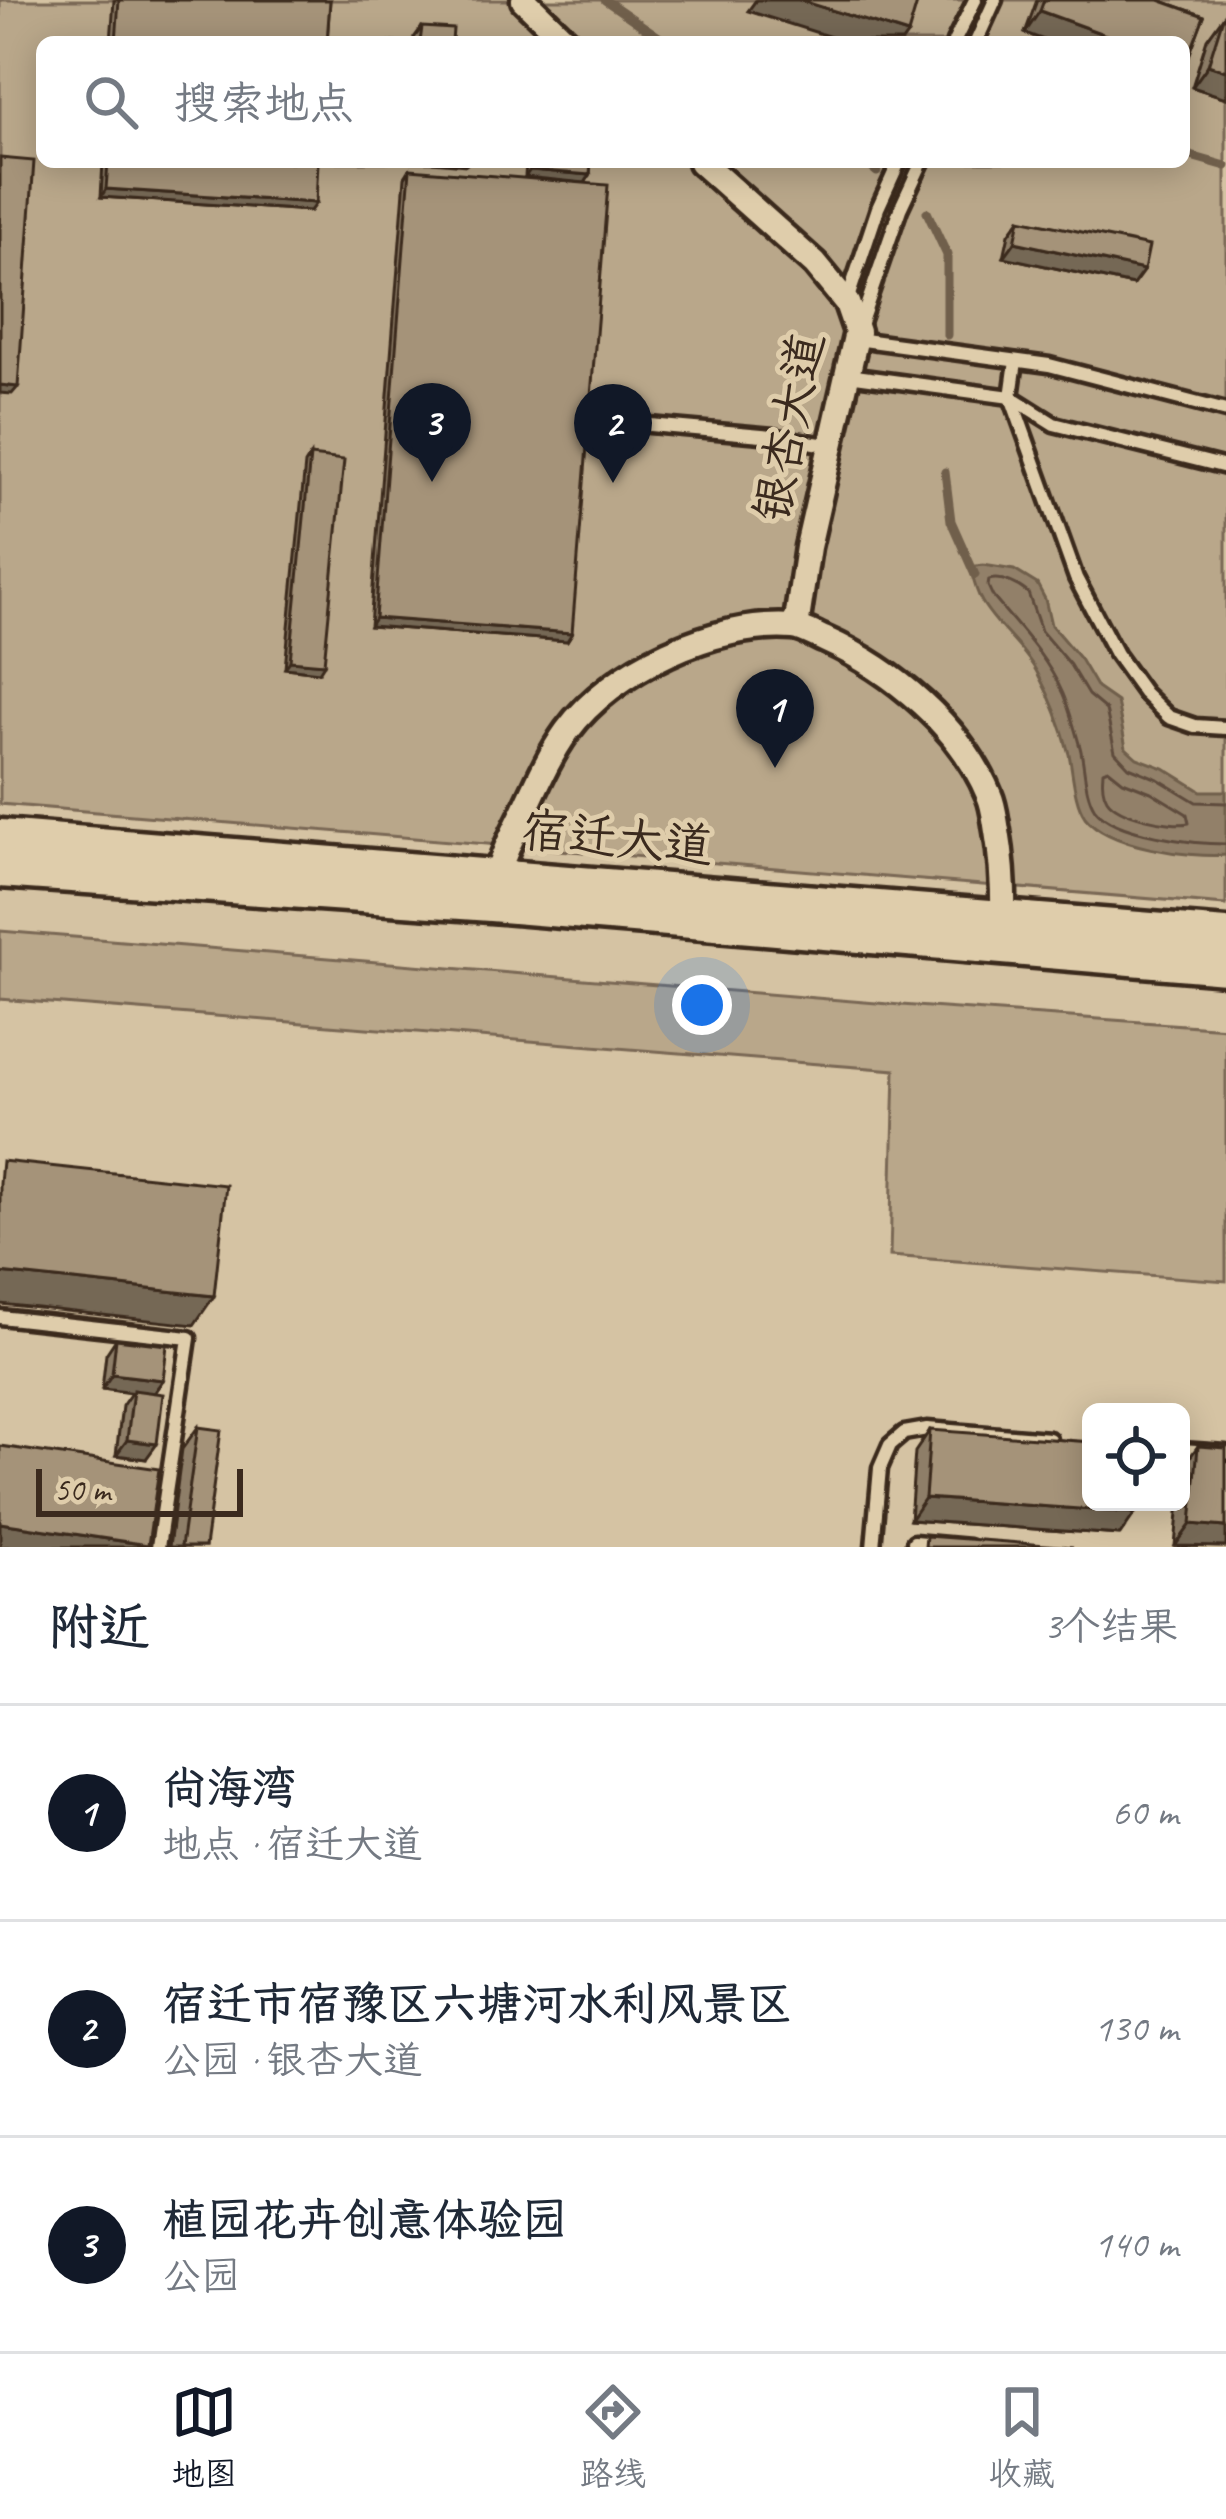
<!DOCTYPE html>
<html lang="zh">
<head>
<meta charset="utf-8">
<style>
	:root { --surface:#fff; --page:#f2f2f3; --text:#1f2937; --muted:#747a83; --line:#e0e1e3; --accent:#111827 }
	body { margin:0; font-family:Caveat,"LXGW WenKai TC",sans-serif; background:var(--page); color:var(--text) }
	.controls { position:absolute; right:36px; bottom:36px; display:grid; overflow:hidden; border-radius:18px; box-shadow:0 6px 30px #0003 }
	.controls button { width:108px; height:108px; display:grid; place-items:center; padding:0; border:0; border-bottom:3px solid var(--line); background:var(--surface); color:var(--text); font:60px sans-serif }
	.scale { position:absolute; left:36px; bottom:30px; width:207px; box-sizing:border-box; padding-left:12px; border:6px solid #3b2a1e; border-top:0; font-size:33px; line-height:42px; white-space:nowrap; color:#3b2a1e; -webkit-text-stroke:9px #dfcdab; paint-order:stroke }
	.you { position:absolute; left:702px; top:1005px; width:42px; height:42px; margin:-30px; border:9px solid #fff; border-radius:50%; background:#1a73e8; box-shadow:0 0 0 18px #1a73e833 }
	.badge { display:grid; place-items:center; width:78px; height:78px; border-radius:50%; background:var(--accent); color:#fff; font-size:39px; font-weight:700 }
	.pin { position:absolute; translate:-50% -99px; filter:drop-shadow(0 3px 6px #0008) }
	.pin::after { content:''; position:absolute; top:63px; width:42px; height:36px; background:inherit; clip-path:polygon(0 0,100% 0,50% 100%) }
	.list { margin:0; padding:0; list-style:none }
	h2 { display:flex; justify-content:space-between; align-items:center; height:156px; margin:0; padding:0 48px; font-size:51px }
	h2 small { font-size:39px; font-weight:400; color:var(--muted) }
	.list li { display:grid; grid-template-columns:78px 1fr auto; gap:36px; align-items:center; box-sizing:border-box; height:216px; padding:0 48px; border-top:3px solid var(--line) }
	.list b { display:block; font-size:45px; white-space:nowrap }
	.list p { margin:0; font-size:39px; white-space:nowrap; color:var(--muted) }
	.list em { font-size:39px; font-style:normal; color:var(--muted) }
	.icon { flex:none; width:66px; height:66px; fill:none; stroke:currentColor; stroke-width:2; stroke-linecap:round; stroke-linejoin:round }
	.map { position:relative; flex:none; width:1226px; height:1547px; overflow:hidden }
	.search { position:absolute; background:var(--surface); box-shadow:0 6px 30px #0003; left:36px; right:36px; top:36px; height:132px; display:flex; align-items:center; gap:30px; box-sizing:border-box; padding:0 42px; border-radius:18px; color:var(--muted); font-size:45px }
	.sheet { height:804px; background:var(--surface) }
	nav { display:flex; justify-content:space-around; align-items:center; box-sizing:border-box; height:168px; border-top:3px solid var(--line); background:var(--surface); font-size:33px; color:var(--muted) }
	nav a { display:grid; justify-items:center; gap:6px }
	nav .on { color:var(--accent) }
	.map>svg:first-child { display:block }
	.green { fill:#b9a78a; stroke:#7a6854; stroke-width:3; fill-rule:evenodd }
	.water { fill:#928069; stroke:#6f5e4b; stroke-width:3 }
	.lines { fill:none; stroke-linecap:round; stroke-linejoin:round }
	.shore { stroke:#5e4c3c; stroke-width:3 }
	.stream { stroke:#6f5e4b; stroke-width:9 }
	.service-casing { stroke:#3b2a1e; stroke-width:21 }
	.minor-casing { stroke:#3b2a1e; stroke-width:33 }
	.primary-casing { stroke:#3b2a1e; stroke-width:45 }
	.service { stroke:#dfcdab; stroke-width:12 }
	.minor { stroke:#dfcdab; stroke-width:24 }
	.primary { stroke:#dfcdab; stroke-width:36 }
	.wall { fill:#8e7e68; stroke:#3b2a1e; stroke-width:3 }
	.shaded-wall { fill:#746755; stroke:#3b2a1e; stroke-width:3 }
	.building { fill:#a59379; stroke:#3b2a1e; stroke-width:3 }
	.labels { text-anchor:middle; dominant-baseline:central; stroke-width:10; stroke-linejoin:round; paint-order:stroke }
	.street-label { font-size:48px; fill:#3b2a1e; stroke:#dfcdab }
</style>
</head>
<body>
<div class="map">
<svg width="1226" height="1547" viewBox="0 0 1226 1547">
	<rect width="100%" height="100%" fill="#d5c3a3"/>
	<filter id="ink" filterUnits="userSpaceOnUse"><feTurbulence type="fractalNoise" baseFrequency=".00833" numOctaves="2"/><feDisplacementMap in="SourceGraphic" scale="24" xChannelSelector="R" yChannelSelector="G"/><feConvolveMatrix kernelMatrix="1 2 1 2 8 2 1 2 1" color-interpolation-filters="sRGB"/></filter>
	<g filter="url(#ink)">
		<g class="green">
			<path d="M 0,0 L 1226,0 L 1226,905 L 0,804 ZM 42,42 L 1184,42 L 1184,162 L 42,162 Z"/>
			<polygon points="0,931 901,1005 1226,1028 1226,1281 890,1256 895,1070 0,999"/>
		</g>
		<path class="water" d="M 983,565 L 1014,570 L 1037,584 L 1045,599 L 1051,625 L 1080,659 L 1097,688 L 1117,702 L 1126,748 L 1137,758 L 1164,768 L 1201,791 L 1226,791 L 1226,855 C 1190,858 1108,847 1085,817 C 1074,801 1073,773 1069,754 C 1062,727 1052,700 1039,676 C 1025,648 998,629 982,602 C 976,592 973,579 970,567 Z"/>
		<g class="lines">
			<g class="shore">
				<path d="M 1108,769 L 1123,781 L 1151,792 L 1187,814 L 1189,823 C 1172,827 1118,816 1107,799 C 1102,791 1102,780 1103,771 Z"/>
				<path d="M 1226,803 L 1196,802 L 1158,779 L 1129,767 L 1115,752 L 1106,710 L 1088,695 L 1070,665 L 1041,631 L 1028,593 C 1018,585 1002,576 989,580 L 988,586 L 993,597 C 1019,628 1047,657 1063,694 C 1070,711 1075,730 1080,747 C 1085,765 1084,793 1095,809 C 1114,835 1196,844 1226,844"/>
			</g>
			<g class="stream">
				<polyline points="605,0 666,42"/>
				<polyline points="1184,154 1226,166"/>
				<polyline points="865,162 877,172"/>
				<polyline points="927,212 947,255 947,335"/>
				<polyline points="945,472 951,521 975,575"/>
			</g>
			<g class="service-casing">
				<g id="service">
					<polyline points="954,42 975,0"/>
					<polyline points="976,42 995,0"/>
					<polyline points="847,301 878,208 899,162"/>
					<polyline points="860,325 900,209 922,162"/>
					<polyline points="856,339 1049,365 1226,411"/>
					<polyline points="1016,361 1011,397 1076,578 1116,654 1144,693 1169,717 1195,726 1226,728"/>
					<polyline points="848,375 1011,397 1054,424 1226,467"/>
					<polyline points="616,422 773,436 832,446"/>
					<polyline points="0,1317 189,1338 158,1547"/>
					<polyline points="1181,1450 1226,1453"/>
					<polyline points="914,1542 969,1547"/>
					<polyline points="873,1547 880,1468 890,1445 904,1433 927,1429 1049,1439"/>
				</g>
			</g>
			<g class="minor-casing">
				<g id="minor">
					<polyline points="524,0 567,42"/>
					<polyline points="701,162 815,264 847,303 857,332 808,547 796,627"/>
					<path d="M 494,889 C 499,862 512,836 524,812 C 537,784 549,756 567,731 C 612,669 716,621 793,627 C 804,628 816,636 826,640 C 893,670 961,727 989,795 C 994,806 995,820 997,831 C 1003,865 1004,897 1003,931"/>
				</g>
			</g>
			<g class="primary-casing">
				<g id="primary">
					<polyline points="0,838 1226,937"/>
					<polyline points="0,869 491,903 1226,965"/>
				</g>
			</g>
			<use href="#service" class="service"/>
			<use href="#minor" class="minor"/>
			<use href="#primary" class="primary"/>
		</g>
		<g class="wall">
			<polygon points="114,0 330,0 327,42 111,42"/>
			<polygon points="1037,0 1159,0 1204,16 1184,67 1184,42 1049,42 1025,33"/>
			<polygon points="1223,17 1226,98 1192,87 1207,39"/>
			<polygon points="422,27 452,42 411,42"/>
			<polygon points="103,162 318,162 310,211 101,197"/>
			<polygon points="526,162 591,162 590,175 585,183 525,177"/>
			<polygon points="410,169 572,633 567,641 370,626 405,177"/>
			<polygon points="1020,219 1133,285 1004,257 1009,234"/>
			<polygon points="310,456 319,672 285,668 305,464"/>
			<polygon points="116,1339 163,1380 154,1393 146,1459 116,1455 122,1406 131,1393 102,1389 106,1354"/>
			<polygon points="198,1427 205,1547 169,1547 182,1449"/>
			<polygon points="930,1430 1120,1535 910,1520 915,1452"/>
			<polygon points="1198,1446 1226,1547 1175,1546 1179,1502 1181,1502 1182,1468"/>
		</g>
		<g class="shaded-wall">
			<polygon points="756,0 799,0 908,34 902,42 847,42 748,11"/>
			<polygon points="1040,11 1125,42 1049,42 1025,33"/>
			<polygon points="1208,65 1226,71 1226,98 1192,87"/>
			<polygon points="432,162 469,162 466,165"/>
			<polygon points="472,162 513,162 510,166"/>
			<polygon points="530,170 590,175 585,183 525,177"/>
			<polygon points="106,189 316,203 310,211 101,197"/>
			<polygon points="1015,242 1144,270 1133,285 1004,257"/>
			<polygon points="0,385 18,387 12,394 0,393"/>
			<polygon points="375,618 572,633 567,641 370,626"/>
			<polygon points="290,661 324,664 319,672 285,668"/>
			<polygon points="0,1273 214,1296 194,1325 0,1304"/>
			<polygon points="112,1374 163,1380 152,1395 102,1389"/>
			<polygon points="127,1440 157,1444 146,1459 116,1455"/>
			<polygon points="925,1498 1135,1513 1120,1535 910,1520"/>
			<polygon points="0,1523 148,1545 146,1547 0,1547"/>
			<polygon points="1191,1524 1226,1527 1226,1547 1175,1546"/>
		</g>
		<g class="building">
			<polygon points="119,0 330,0 327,42 116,42"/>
			<polygon points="799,0 918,0 908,34"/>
			<polygon points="1044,0 1159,0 1204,16 1186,64 1184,64 1184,42 1125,42 1040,11"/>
			<polygon points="1223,17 1226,18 1226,71 1208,65"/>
			<polygon points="422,27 453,29 452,42 420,42"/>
			<polygon points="0,158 34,161 18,387 0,385"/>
			<polygon points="108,162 318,162 316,203 106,189"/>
			<polygon points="531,162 591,162 590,175 530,170"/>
			<polygon points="410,169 608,185 572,633 375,618"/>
			<polygon points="1020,219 1149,246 1144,270 1015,242"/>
			<polygon points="310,456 344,460 324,664 290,661"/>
			<polygon points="2,1161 226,1185 214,1296 0,1273 0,1183"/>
			<polygon points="116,1339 167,1345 163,1380 112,1374"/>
			<polygon points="133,1390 163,1394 157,1444 127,1440"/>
			<polygon points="198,1427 221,1430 205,1547 181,1547"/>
			<polygon points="930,1430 1091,1442 1091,1502 1136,1502 1135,1513 925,1498"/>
			<polygon points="0,1446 159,1469 148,1545 0,1523"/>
			<polygon points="1198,1446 1226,1448 1226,1527 1191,1524"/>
			<polygon points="926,1536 1073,1547 925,1547"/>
		</g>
	</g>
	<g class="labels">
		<g class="street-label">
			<text transform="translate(789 427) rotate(-79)">银杏大道</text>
			<text transform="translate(617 838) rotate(5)">宿迁大道</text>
		</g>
	</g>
</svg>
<div class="controls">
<button><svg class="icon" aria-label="locate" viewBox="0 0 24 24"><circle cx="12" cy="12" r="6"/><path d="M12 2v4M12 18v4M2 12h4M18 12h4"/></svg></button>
</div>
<div class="scale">50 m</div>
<div class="you"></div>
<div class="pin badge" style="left:775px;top:768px">1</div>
<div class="pin badge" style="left:613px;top:483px">2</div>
<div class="pin badge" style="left:432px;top:482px">3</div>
<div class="search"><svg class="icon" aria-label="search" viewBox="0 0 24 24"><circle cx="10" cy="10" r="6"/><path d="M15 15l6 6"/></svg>搜索地点</div>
</div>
<section class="sheet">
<h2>附近<small>3个结果</small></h2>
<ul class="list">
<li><span class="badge">1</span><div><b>尚海湾</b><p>地点 · 宿迁大道</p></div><em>60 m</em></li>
<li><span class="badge">2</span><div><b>宿迁市宿豫区六塘河水利风景区</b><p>公园 · 银杏大道</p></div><em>130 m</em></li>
<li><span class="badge">3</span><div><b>植园花卉创意体验园</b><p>公园</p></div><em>140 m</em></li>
</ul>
</section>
<nav>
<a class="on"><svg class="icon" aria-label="map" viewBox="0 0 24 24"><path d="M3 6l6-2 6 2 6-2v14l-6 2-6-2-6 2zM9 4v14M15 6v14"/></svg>地图</a>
<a><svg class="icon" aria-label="directions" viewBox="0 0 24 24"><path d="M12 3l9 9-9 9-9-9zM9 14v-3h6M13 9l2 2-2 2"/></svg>路线</a>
<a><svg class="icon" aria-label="saved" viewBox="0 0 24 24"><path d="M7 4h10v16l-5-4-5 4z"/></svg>收藏</a>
</nav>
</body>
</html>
